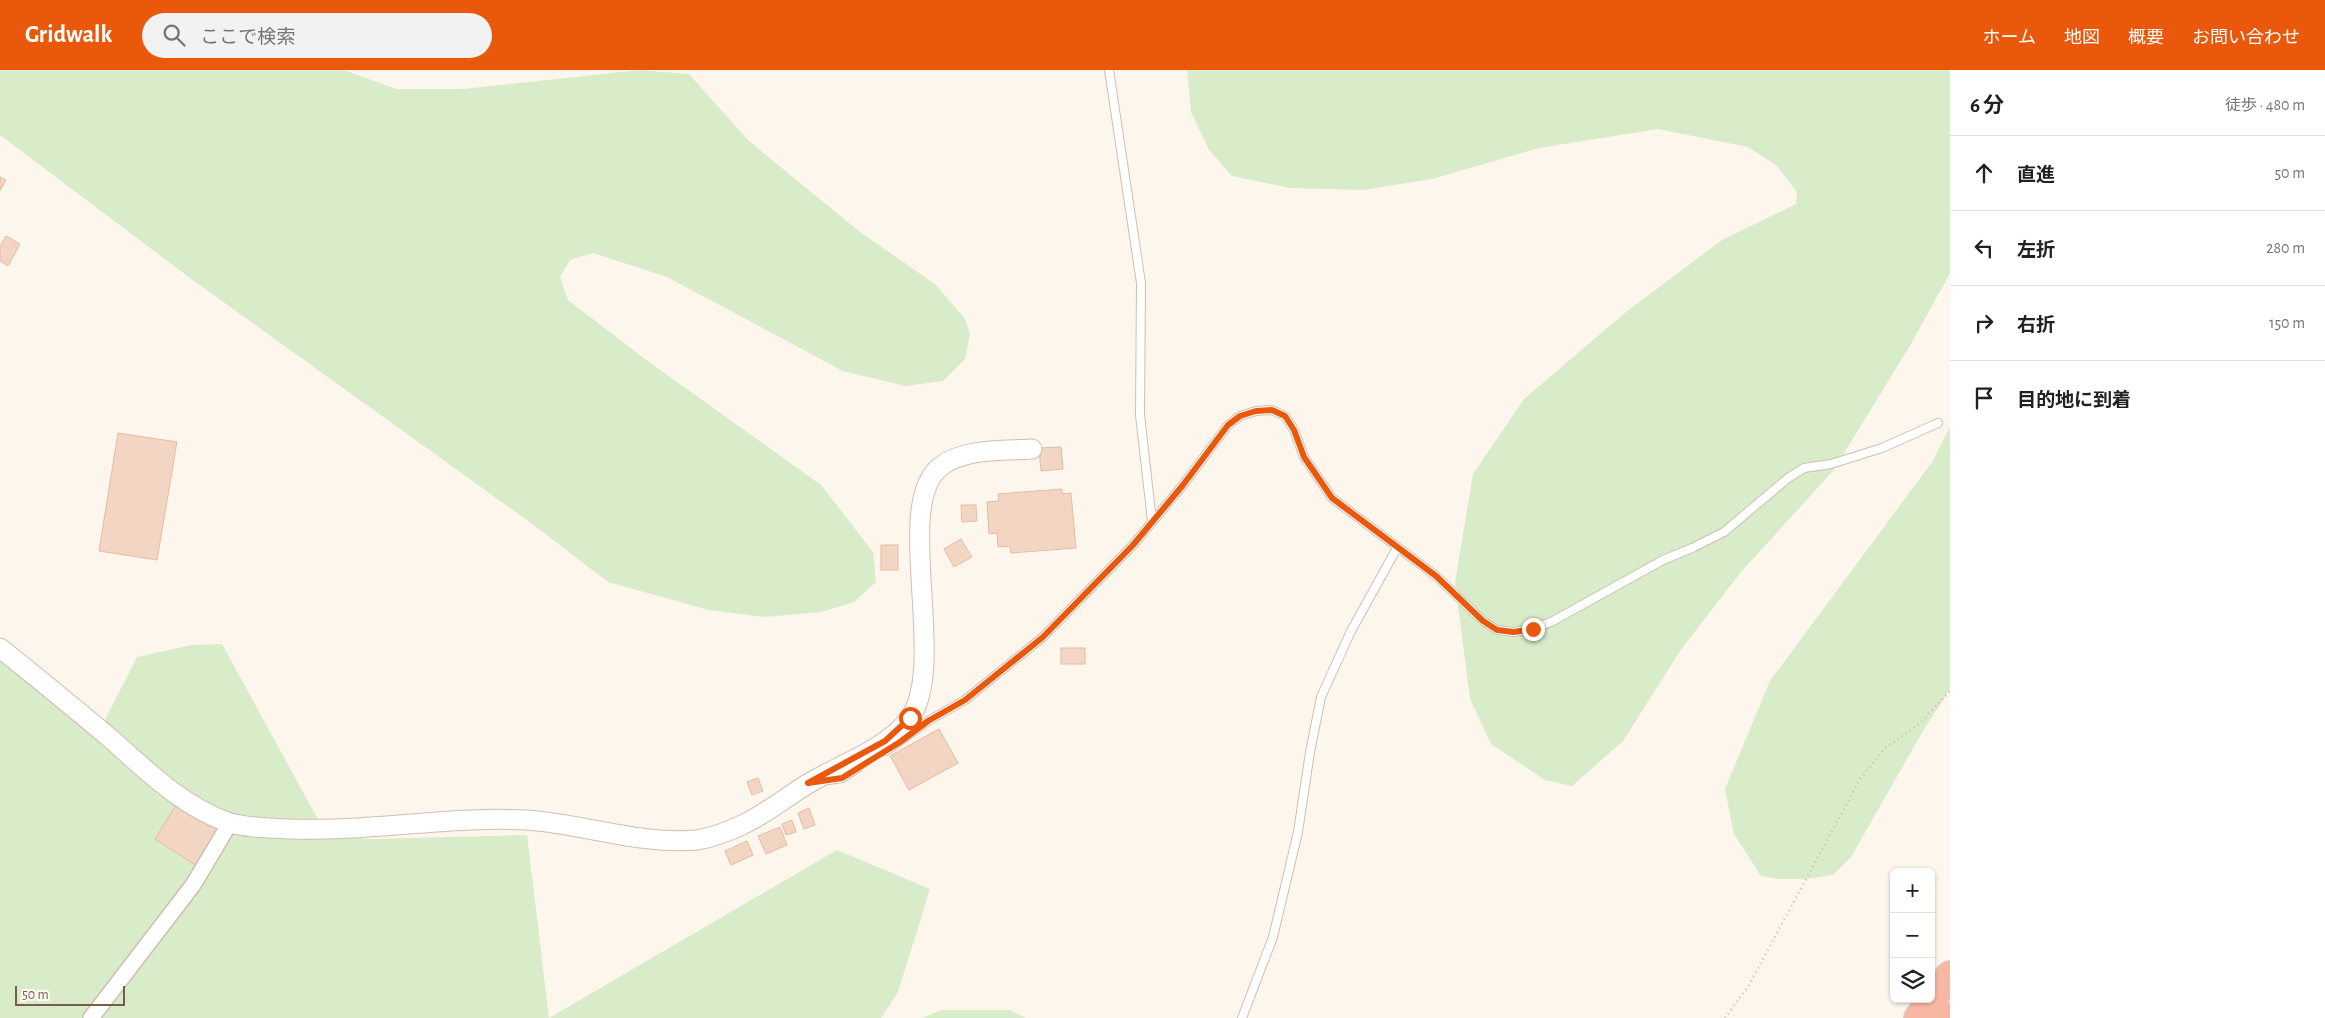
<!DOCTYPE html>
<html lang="ja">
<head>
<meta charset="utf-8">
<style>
	:root { --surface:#fff; --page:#f2f2f2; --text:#202124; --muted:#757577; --line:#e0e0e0; --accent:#ea580c }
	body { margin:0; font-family:"Alegreya Sans","Noto Sans JP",sans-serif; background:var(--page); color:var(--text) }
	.controls { position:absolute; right:15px; bottom:15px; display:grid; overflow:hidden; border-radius:8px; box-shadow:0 1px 4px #0004 }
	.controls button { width:45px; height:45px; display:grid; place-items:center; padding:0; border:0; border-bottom:1px solid var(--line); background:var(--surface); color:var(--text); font:25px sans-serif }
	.scale { position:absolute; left:15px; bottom:12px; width:110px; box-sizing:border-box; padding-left:5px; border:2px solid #7a5c4d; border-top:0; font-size:14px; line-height:18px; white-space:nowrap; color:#7a5c4d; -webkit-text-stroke:4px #fffaf3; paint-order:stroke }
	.stop { position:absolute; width:15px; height:15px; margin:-11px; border:4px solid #ea580c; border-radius:50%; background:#fff }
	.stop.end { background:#ea580c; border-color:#fff; box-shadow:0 1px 5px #0008 }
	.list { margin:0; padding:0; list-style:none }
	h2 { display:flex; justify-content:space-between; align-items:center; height:65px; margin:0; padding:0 20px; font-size:21px }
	h2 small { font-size:16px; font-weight:400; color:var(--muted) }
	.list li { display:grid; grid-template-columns:32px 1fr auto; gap:15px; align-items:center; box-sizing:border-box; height:75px; padding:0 20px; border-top:1px solid var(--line) }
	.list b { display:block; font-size:19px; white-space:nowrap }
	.list em { font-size:16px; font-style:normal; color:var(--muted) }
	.icon { flex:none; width:28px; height:28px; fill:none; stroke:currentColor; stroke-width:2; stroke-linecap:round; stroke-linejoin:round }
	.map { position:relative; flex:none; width:1950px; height:948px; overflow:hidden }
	header { display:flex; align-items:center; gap:30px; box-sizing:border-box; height:70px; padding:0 25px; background:var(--accent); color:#fff }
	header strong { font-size:24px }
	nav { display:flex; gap:28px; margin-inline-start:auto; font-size:18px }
	.search { width:350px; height:45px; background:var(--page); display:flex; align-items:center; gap:12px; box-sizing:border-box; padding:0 18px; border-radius:28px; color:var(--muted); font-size:19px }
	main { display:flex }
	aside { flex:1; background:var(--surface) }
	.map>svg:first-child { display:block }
	.green { fill:#d8ecc9 }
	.building { fill:#f3d5c3; stroke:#e6bba3 }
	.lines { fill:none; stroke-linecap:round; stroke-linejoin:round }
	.service-casing { stroke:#d1beb0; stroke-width:10 }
	.minor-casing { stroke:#d1beb0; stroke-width:18 }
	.tertiary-casing { stroke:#d1beb0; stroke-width:21 }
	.motorway-casing { stroke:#dad1cd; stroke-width:30 }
	.path { stroke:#d9b8a5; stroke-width:2.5; stroke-dasharray:1 4; stroke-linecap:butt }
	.service { stroke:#fff; stroke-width:8 }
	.minor { stroke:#fff; stroke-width:15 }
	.tertiary { stroke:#fff; stroke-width:19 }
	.motorway { stroke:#f7b7a3; stroke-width:28 }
	.route { stroke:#ea580c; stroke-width:6 }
</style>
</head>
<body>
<header>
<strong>Gridwalk</strong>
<div class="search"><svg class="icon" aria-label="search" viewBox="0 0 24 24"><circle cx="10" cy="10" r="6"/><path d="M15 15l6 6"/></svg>ここで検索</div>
<nav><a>ホーム</a><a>地図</a><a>概要</a><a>お問い合わせ</a></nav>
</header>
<main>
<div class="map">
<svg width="1950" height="948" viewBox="0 0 1950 948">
	<rect width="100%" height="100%" fill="#fdf6ec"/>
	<g class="green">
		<polygon points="0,0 344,0 396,19 463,19 640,0 689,4 749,71 860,162 935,214 965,249 970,264 965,289 943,311 905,316 843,301 667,207 593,183 570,190 560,207 568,230 645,289 821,415 873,482 876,512 854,532 821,542 764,547 709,540 608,512 531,453 190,208 0,65"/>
		<polygon points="1187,0 1950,0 1950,203 1911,274 1833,401 1740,503 1680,581 1623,671 1572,716 1545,710 1491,674 1470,629 1455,512 1473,404 1524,329 1626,242 1722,170 1796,134 1797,122 1776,95 1748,77 1658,59 1539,78 1432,109 1363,120 1290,118 1232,106 1209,80 1191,42"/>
		<polygon points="1950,357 1950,619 1923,661 1851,787 1833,805 1806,809 1779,809 1761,806 1734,764 1725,719 1770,611 1932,392"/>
		<polygon points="222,574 327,766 372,769 527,765 549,948 0,948 0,578 100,660 137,587 192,575"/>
		<polygon points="837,780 930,819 898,922 881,948 549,948"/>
		<polygon points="941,940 1009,940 1026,948 923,948"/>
	</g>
	<g class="building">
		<polygon points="0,107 6,110 0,121"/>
		<polygon points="6,166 20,174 8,196 0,191 0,176"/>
		<polygon points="118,363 177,372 157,490 99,481"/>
		<polygon points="1061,377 1063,399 1041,401 1039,378"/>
		<polygon points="1062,419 1062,424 1071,423 1076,478 1011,483 1010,476 998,477 997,463 989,464 987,432 999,431 998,424"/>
		<polygon points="961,435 976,435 977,451 962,452"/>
		<polygon points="961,469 972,487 954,497 944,479"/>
		<rect x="881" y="475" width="17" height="25"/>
		<rect x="1061" y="578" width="24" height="16"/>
		<polygon points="939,659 958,693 909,720 890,686"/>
		<polygon points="758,708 763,721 752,725 747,712"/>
		<polygon points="180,729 225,757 200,798 155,769"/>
		<polygon points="809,738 815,755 804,759 798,743"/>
		<polygon points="792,750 796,762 786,765 782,754"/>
		<polygon points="780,757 787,775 766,784 758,766"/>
		<polygon points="747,771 753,785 731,795 725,781"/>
	</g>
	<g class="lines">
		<g class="service-casing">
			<g id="service">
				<polyline points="1109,0 1141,213 1140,345 1152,451"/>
				<polyline points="886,681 928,651 965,630 1043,567 1133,475 1183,415 1228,355 1240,346 1256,341 1272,340 1285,346 1294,360 1304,387 1332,428 1436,506 1483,551 1497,560 1514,562 1533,559 1553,551 1663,490 1692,478 1724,462 1788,408 1804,398 1831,394 1882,378 1938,353"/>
				<polyline points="829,710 842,708 859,697"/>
				<polyline points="1242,948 1273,867 1298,762 1310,682 1321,627 1351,561 1397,478"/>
			</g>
		</g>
		<g class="minor-casing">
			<polyline id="minor" points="91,948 193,815 230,753"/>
		</g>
		<g class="tertiary-casing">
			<path id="tertiary" d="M 0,578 C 38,608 74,638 111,669 C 146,700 182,736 227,752 C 247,758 268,758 288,759 C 368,762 448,746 527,750 C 584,754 640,775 697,770 C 711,768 729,761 742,755 C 764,745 785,728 806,715 C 838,695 886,680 909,649 C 949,596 892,435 940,397 C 963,378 1004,381 1032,379"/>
		</g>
		<g class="motorway-casing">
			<g id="motorway">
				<polyline points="1918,948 1950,905"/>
				<polyline points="1949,948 1950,947"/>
			</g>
		</g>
		<polyline class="path" points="1725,948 1749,915 1860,709 1885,678 1917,656 1950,621"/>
		<use href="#service" class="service"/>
		<use href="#minor" class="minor"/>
		<use href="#tertiary" class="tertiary"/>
		<use href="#motorway" class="motorway"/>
	</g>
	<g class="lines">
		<polyline class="route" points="910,648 885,671 808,713 842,708 900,672 928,651 965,630 1043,567 1133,475 1183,415 1228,355 1240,346 1256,341 1272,340 1285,346 1294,360 1304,387 1332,428 1436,506 1483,551 1497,560 1514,562 1533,559"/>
	</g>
</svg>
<div class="controls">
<button>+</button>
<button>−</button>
<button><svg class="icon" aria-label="layers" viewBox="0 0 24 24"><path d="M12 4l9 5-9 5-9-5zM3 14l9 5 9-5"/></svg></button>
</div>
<div class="scale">50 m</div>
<div class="stop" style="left:910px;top:648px"></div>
<div class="stop end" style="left:1533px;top:559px"></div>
</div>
<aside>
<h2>6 分<small>徒歩 · 480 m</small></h2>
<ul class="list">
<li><svg class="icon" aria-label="ahead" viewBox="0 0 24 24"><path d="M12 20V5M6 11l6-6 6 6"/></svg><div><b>直進</b></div><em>50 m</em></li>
<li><svg class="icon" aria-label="left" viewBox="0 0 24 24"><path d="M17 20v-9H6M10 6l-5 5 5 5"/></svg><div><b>左折</b></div><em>280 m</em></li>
<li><svg class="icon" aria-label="right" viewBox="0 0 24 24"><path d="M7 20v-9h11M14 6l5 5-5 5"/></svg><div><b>右折</b></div><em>150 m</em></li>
<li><svg class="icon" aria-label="arrive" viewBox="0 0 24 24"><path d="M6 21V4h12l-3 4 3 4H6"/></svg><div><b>目的地に到着</b></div></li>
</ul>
</aside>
</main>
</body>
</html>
